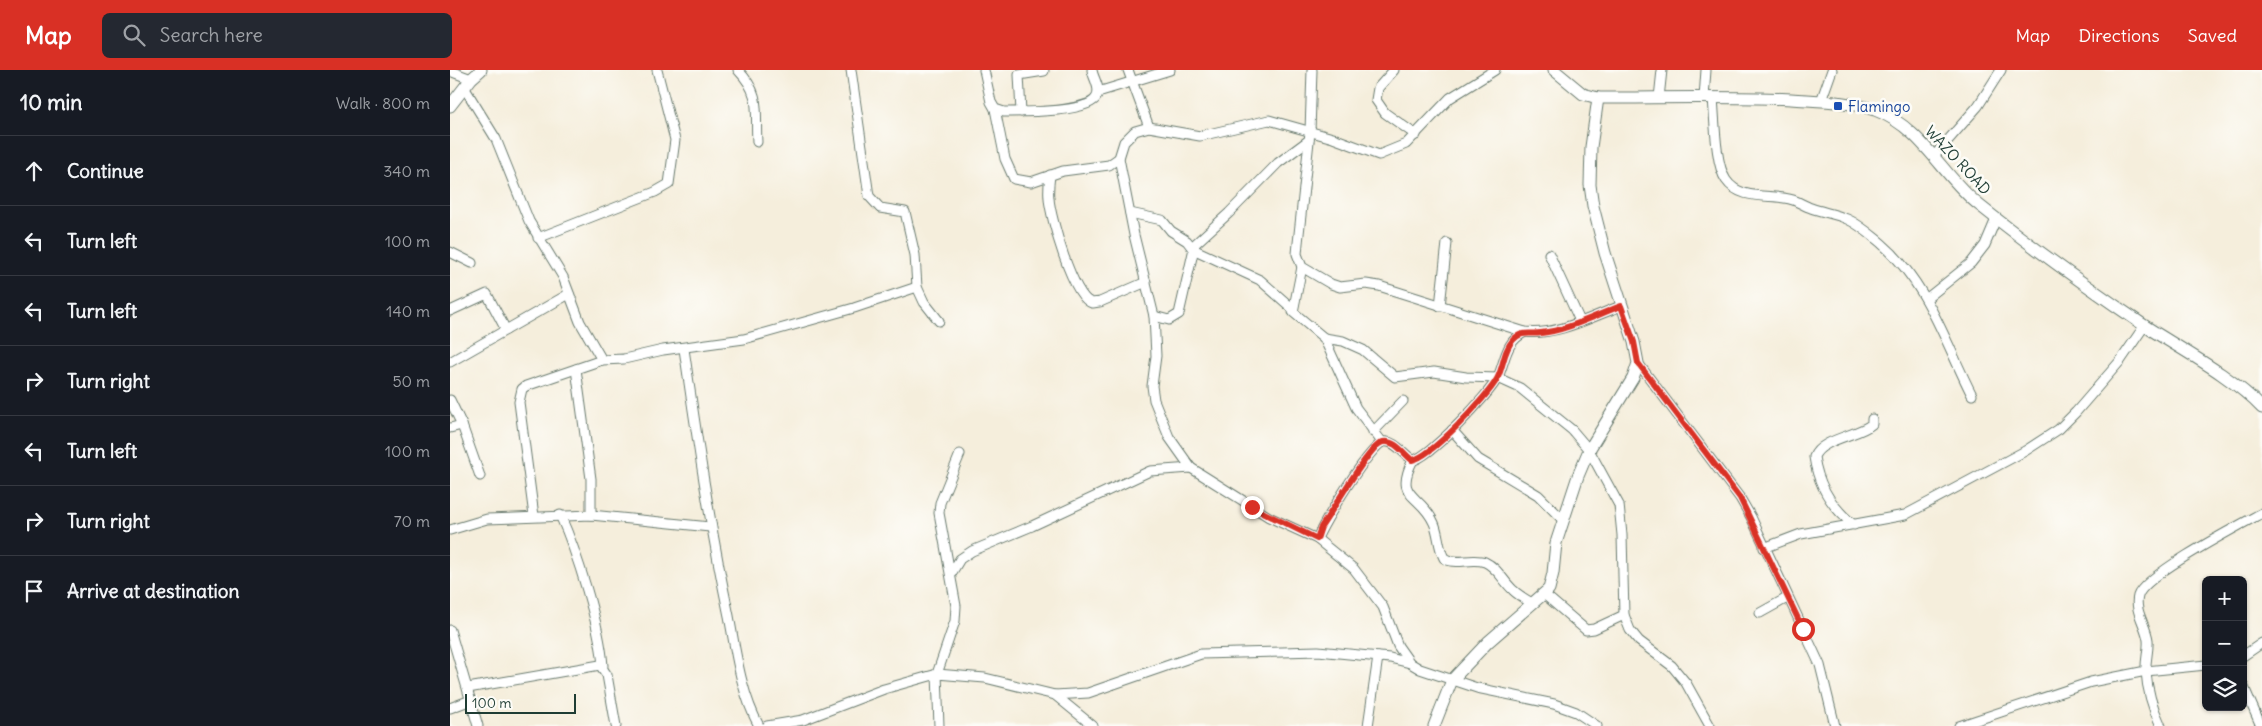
<!DOCTYPE html>
<html lang="en">
<head>
<meta charset="utf-8">
<style>
	:root { --surface:#171b24; --page:#242831; --text:#f1f3f6; --muted:#9ea1a6; --line:#363941; --accent:#d93025 }
	body { margin:0; font-family:Delius,sans-serif; background:var(--page); color:var(--text) }
	.controls { position:absolute; right:15px; bottom:15px; display:grid; overflow:hidden; border-radius:8px; box-shadow:0 1px 4px #0004 }
	.controls button { width:45px; height:45px; display:grid; place-items:center; padding:0; border:0; border-bottom:1px solid var(--line); background:var(--surface); color:var(--text); font:25px sans-serif }
	.scale { position:absolute; left:15px; bottom:12px; width:111px; box-sizing:border-box; padding-left:5px; border:2px solid #1f3d34; border-top:0; font-size:14px; line-height:18px; white-space:nowrap; color:#1f3d34; -webkit-text-stroke:4px #fdfcf7; paint-order:stroke }
	.stop { position:absolute; width:15px; height:15px; margin:-11px; border:4px solid #d93025; border-radius:50%; background:#fff }
	.stop.end { background:#d93025; border-color:#fff; box-shadow:0 1px 5px #0008 }
	.list { margin:0; padding:0; list-style:none }
	h2 { display:flex; justify-content:space-between; align-items:center; height:65px; margin:0; padding:0 20px; font-size:21px }
	h2 small { font-size:16px; font-weight:400; color:var(--muted) }
	.list li { display:grid; grid-template-columns:32px 1fr auto; gap:15px; align-items:center; box-sizing:border-box; height:70px; padding:0 20px; border-top:1px solid var(--line) }
	.list b { display:block; font-size:19px; white-space:nowrap }
	.list em { font-size:16px; font-style:normal; color:var(--muted) }
	.icon { flex:none; width:28px; height:28px; fill:none; stroke:currentColor; stroke-width:2; stroke-linecap:round; stroke-linejoin:round }
	.map { position:relative; flex:none; width:1812px; height:656px; overflow:hidden }
	header { display:flex; align-items:center; gap:30px; box-sizing:border-box; height:70px; padding:0 25px; background:var(--accent); color:#fff }
	header strong { font-size:24px }
	nav { display:flex; gap:28px; margin-inline-start:auto; font-size:18px }
	.search { width:350px; height:45px; background:var(--page); display:flex; align-items:center; gap:12px; box-sizing:border-box; padding:0 18px; border-radius:8px; color:var(--muted); font-size:19px }
	main { display:flex }
	aside { flex:1; background:var(--surface) }
	.map>svg:first-child { display:block }
	.lines { fill:none; stroke-linecap:round; stroke-linejoin:round }
	.street-casing { stroke:#6a7b6f; stroke-width:11 }
	.secondary-casing { stroke:#6a7b6f; stroke-width:13 }
	.street { stroke:#fff; stroke-width:9 }
	.secondary { stroke:#fff; stroke-width:11 }
	.route { stroke:#d93025; stroke-width:6 }
	.transit-dot { fill:#1a4fb4; stroke:#fdfcf7; stroke-width:2 }
	.labels { text-anchor:middle; dominant-baseline:central; stroke-width:5; stroke-linejoin:round; paint-order:stroke }
	.transit-label { font-size:15px; fill:#164399; stroke:#fdfcf7; text-anchor:start }
	.street-label { font-size:15px; fill:#1f3d34; stroke:#fdfcf7 }
</style>
</head>
<body>
<header>
<strong>Map</strong>
<div class="search"><svg class="icon" aria-label="search" viewBox="0 0 24 24"><circle cx="10" cy="10" r="6"/><path d="M15 15l6 6"/></svg>Search here</div>
<nav><a>Map</a><a>Directions</a><a>Saved</a></nav>
</header>
<main>
<aside>
<h2>10 min<small>Walk · 800 m</small></h2>
<ul class="list">
<li><svg class="icon" aria-label="ahead" viewBox="0 0 24 24"><path d="M12 20V5M6 11l6-6 6 6"/></svg><div><b>Continue</b></div><em>340 m</em></li>
<li><svg class="icon" aria-label="left" viewBox="0 0 24 24"><path d="M17 20v-9H6M10 6l-5 5 5 5"/></svg><div><b>Turn left</b></div><em>100 m</em></li>
<li><svg class="icon" aria-label="left" viewBox="0 0 24 24"><path d="M17 20v-9H6M10 6l-5 5 5 5"/></svg><div><b>Turn left</b></div><em>140 m</em></li>
<li><svg class="icon" aria-label="right" viewBox="0 0 24 24"><path d="M7 20v-9h11M14 6l5 5-5 5"/></svg><div><b>Turn right</b></div><em>50 m</em></li>
<li><svg class="icon" aria-label="left" viewBox="0 0 24 24"><path d="M17 20v-9H6M10 6l-5 5 5 5"/></svg><div><b>Turn left</b></div><em>100 m</em></li>
<li><svg class="icon" aria-label="right" viewBox="0 0 24 24"><path d="M7 20v-9h11M14 6l5 5-5 5"/></svg><div><b>Turn right</b></div><em>70 m</em></li>
<li><svg class="icon" aria-label="arrive" viewBox="0 0 24 24"><path d="M6 21V4h12l-3 4 3 4H6"/></svg><div><b>Arrive at destination</b></div></li>
</ul>
</aside>
<div class="map">
<svg width="1812" height="656" viewBox="0 0 1812 656">
	<rect width="100%" height="100%" fill="#fdfcf7"/>
	<filter id="ink" filterUnits="userSpaceOnUse"><feTurbulence type="fractalNoise" baseFrequency=".02" numOctaves="2"/><feDisplacementMap in="SourceGraphic" scale="10" xChannelSelector="R" yChannelSelector="G"/><feConvolveMatrix kernelMatrix="1 2 1 2 8 2 1 2 1" color-interpolation-filters="sRGB"/></filter>
	<filter id="wash" filterUnits="userSpaceOnUse"><feTurbulence type="fractalNoise" baseFrequency=".0096" numOctaves="4" result="noise"/><feDisplacementMap in="SourceGraphic" scale="20" xChannelSelector="R" yChannelSelector="G"/><feGaussianBlur stdDeviation="1.12" result="paint"/><feColorMatrix in="noise" values="0 0 0 0 0 0 0 0 0 0 0 0 0 0 0 0 0 1.4 0 .05"/><feComposite in="paint" operator="in"/></filter>
	<g filter="url(#wash)">
		<rect width="100%" height="100%" fill="#f5eedc"/>
	</g>
	<g filter="url(#ink)">
		<g class="lines">
			<g class="street-casing">
				<g id="street">
					<path d="M 288,0 C 312,25 305,40 307,72"/>
					<polyline points="401,0 419,126 430,138 455,142 465,185 467,217 474,232 489,251"/>
					<path d="M 534,0 L 541,32 L 545,39 L 554,42 C 570,42 641,43 647,26 C 651,18 643,8 642,0"/>
					<polyline points="678,0 699,57"/>
					<path d="M 862,0 L 860,62 L 848,173 L 847,184 L 852,197 L 881,214 L 890,217 L 916,214 L 929,216 L 1075,262 C 1107,266 1141,247 1171,236"/>
					<polyline points="944,0 928,18 926,30 935,43 966,65"/>
					<polyline points="1045,0 1000,28 956,74 929,85 883,68 819,50 750,66 699,57 685,61 674,72 669,88 684,165 704,246 706,286 702,316 704,330 719,367 741,398 819,447 867,469 904,499 933,537 948,576 960,593 970,599 1027,618 1104,634 1126,642 1147,656"/>
					<polyline points="0,1 21,9"/>
					<polyline points="14,17 46,69 79,151 113,207 130,252 152,290 174,289 213,280 294,269 404,238 467,217"/>
					<polyline points="648,22 720,0"/>
					<polyline points="1209,28 1212,0"/>
					<polyline points="1254,28 1256,0"/>
					<path d="M 1263,28 C 1265,49 1265,94 1276,110 C 1291,132 1323,123 1343,130 C 1349,132 1355,136 1361,138 C 1372,142 1385,144 1397,149 C 1409,154 1421,165 1431,173 C 1477,212 1496,274 1522,325"/>
					<polyline points="1371,31 1382,0"/>
					<polyline points="545,39 555,89 564,109 581,112 613,101 659,95 669,88"/>
					<polyline points="571,42 569,5 594,1"/>
					<polyline points="1485,85 1528,36 1551,0"/>
					<path d="M 600,105 C 599,113 598,120 599,128 C 600,146 623,229 642,233 C 643,233 649,232 650,232 L 696,212"/>
					<polyline points="680,143 712,150 721,161 737,171 743,179 810,210 843,239"/>
					<polyline points="88,168 205,122 219,114 225,70 207,0"/>
					<polyline points="0,182 22,193"/>
					<polyline points="1099,184 1130,251"/>
					<polyline points="852,197 843,242 874,268 906,338 932,372"/>
					<polyline points="1476,229 1521,193 1535,175 1546,149"/>
					<polyline points="990,236 997,173"/>
					<polyline points="0,241 37,224 56,260"/>
					<polyline points="704,246 719,250 729,244 745,174 779,143 828,93 859,70"/>
					<polyline points="874,268 893,271 913,280 945,307 984,302 1016,307 1048,308 1070,318 1122,360 1139,380 1169,435 1172,465 1174,545 1180,560 1189,571 1222,596 1236,613 1260,656"/>
					<path d="M 234,279 C 247,368 260,457 279,546 C 286,583 291,623 309,656"/>
					<polyline points="0,292 119,224"/>
					<polyline points="1188,293 1290,428 1301,447 1370,595 1385,656"/>
					<polyline points="126,299 141,409 141,445"/>
					<polyline points="0,330 12,355 30,406"/>
					<polyline points="0,358 12,355"/>
					<polyline points="1002,360 1028,389 1088,425 1112,449"/>
					<polyline points="923,362 953,331"/>
					<path d="M 963,390 C 943,429 971,423 984,453 C 989,464 988,477 994,488 C 1005,496 1022,487 1035,492 C 1048,498 1053,511 1063,520 C 1068,525 1075,529 1082,533"/>
					<path d="M 110,445 C 127,482 150,556 153,596"/>
					<polyline points="84,446 69,332 72,319 76,316 152,290"/>
					<path d="M 1404,455 C 1382,438 1368,414 1364,387 C 1370,369 1408,366 1422,354 L 1422,349"/>
					<polyline points="0,460 37,449 141,445 260,457"/>
					<path d="M 867,469 C 872,455 921,373 934,372 C 945,370 954,385 963,390 C 979,388 1041,323 1048,307 C 1056,289 1055,272 1075,262"/>
					<polyline points="1314,478 1351,464 1455,445 1575,381 1609,359 1626,342 1671,290 1695,255"/>
					<polyline points="501,504 510,489 522,481 582,456 700,401 741,398"/>
					<polyline points="1094,524 1136,560 1144,559 1174,545"/>
					<polyline points="1310,543 1337,528"/>
					<polyline points="0,560 28,656"/>
					<polyline points="1793,586 1812,573"/>
					<polyline points="1793,615 1811,656"/>
					<polyline points="18,618 150,595 157,605 166,656"/>
					<polyline points="605,625 643,656"/>
					<polyline points="0,638 21,630"/>
					<polyline points="317,656 353,650 434,619 487,604 535,608 605,625 638,623 751,584 868,581 940,588 960,593"/>
					<polyline points="489,656 487,604 505,551 506,536 489,443 490,433 510,384"/>
					<polyline points="918,656 928,587"/>
					<polyline points="1509,656 1641,612 1696,601 1756,595"/>
					<path d="M 1711,656 C 1703,639 1697,620 1696,601 C 1695,591 1699,580 1698,570 C 1696,555 1684,541 1688,526 C 1694,505 1790,455 1812,443"/>
				</g>
			</g>
			<g class="secondary-casing">
				<g id="secondary">
					<path d="M 1104,0 L 1133,24 L 1148,28 C 1212,28 1277,26 1341,29 C 1368,31 1399,31 1425,40 C 1473,58 1492,106 1529,135 C 1583,178 1639,218 1695,256 C 1732,280 1782,306 1812,338"/>
					<polyline points="0,36 21,9 31,0"/>
					<polyline points="984,656 1002,610 1038,572 1099,519 1103,503 1106,473 1128,406 1139,380 1183,308 1188,293 1184,272 1155,183 1143,136 1140,115 1141,77 1148,28"/>
				</g>
			</g>
			<use href="#street" class="street"/>
			<use href="#secondary" class="secondary"/>
		</g>
	</g>
	<g class="lines" filter="url(#ink)">
		<path class="route" d="M 802,437 L 867,469 L 871,457 C 882,442 920,374 933,372 C 944,369 955,385 962,390 C 980,388 1038,326 1047,309 C 1054,296 1053,281 1063,270 C 1072,260 1080,265 1091,263 C 1118,260 1146,245 1171,236 L 1184,272 L 1188,293 L 1290,428 L 1353,559"/>
	</g>
	<rect class="transit-dot" x="1383" y="31" width="10" height="10" rx="2.5"/>
	<g class="labels">
		<g class="transit-label">
			<text x="1398" y="36">Flamingo</text>
		</g>
		<g class="street-label">
			<text transform="translate(1508 90) rotate(47)">WAZO ROAD</text>
		</g>
	</g>
</svg>
<div class="controls">
<button>+</button>
<button>−</button>
<button><svg class="icon" aria-label="layers" viewBox="0 0 24 24"><path d="M12 4l9 5-9 5-9-5zM3 14l9 5 9-5"/></svg></button>
</div>
<div class="scale">100 m</div>
<div class="stop" style="left:1353px;top:559px"></div>
<div class="stop end" style="left:802px;top:437px"></div>
</div>
</main>
</body>
</html>
